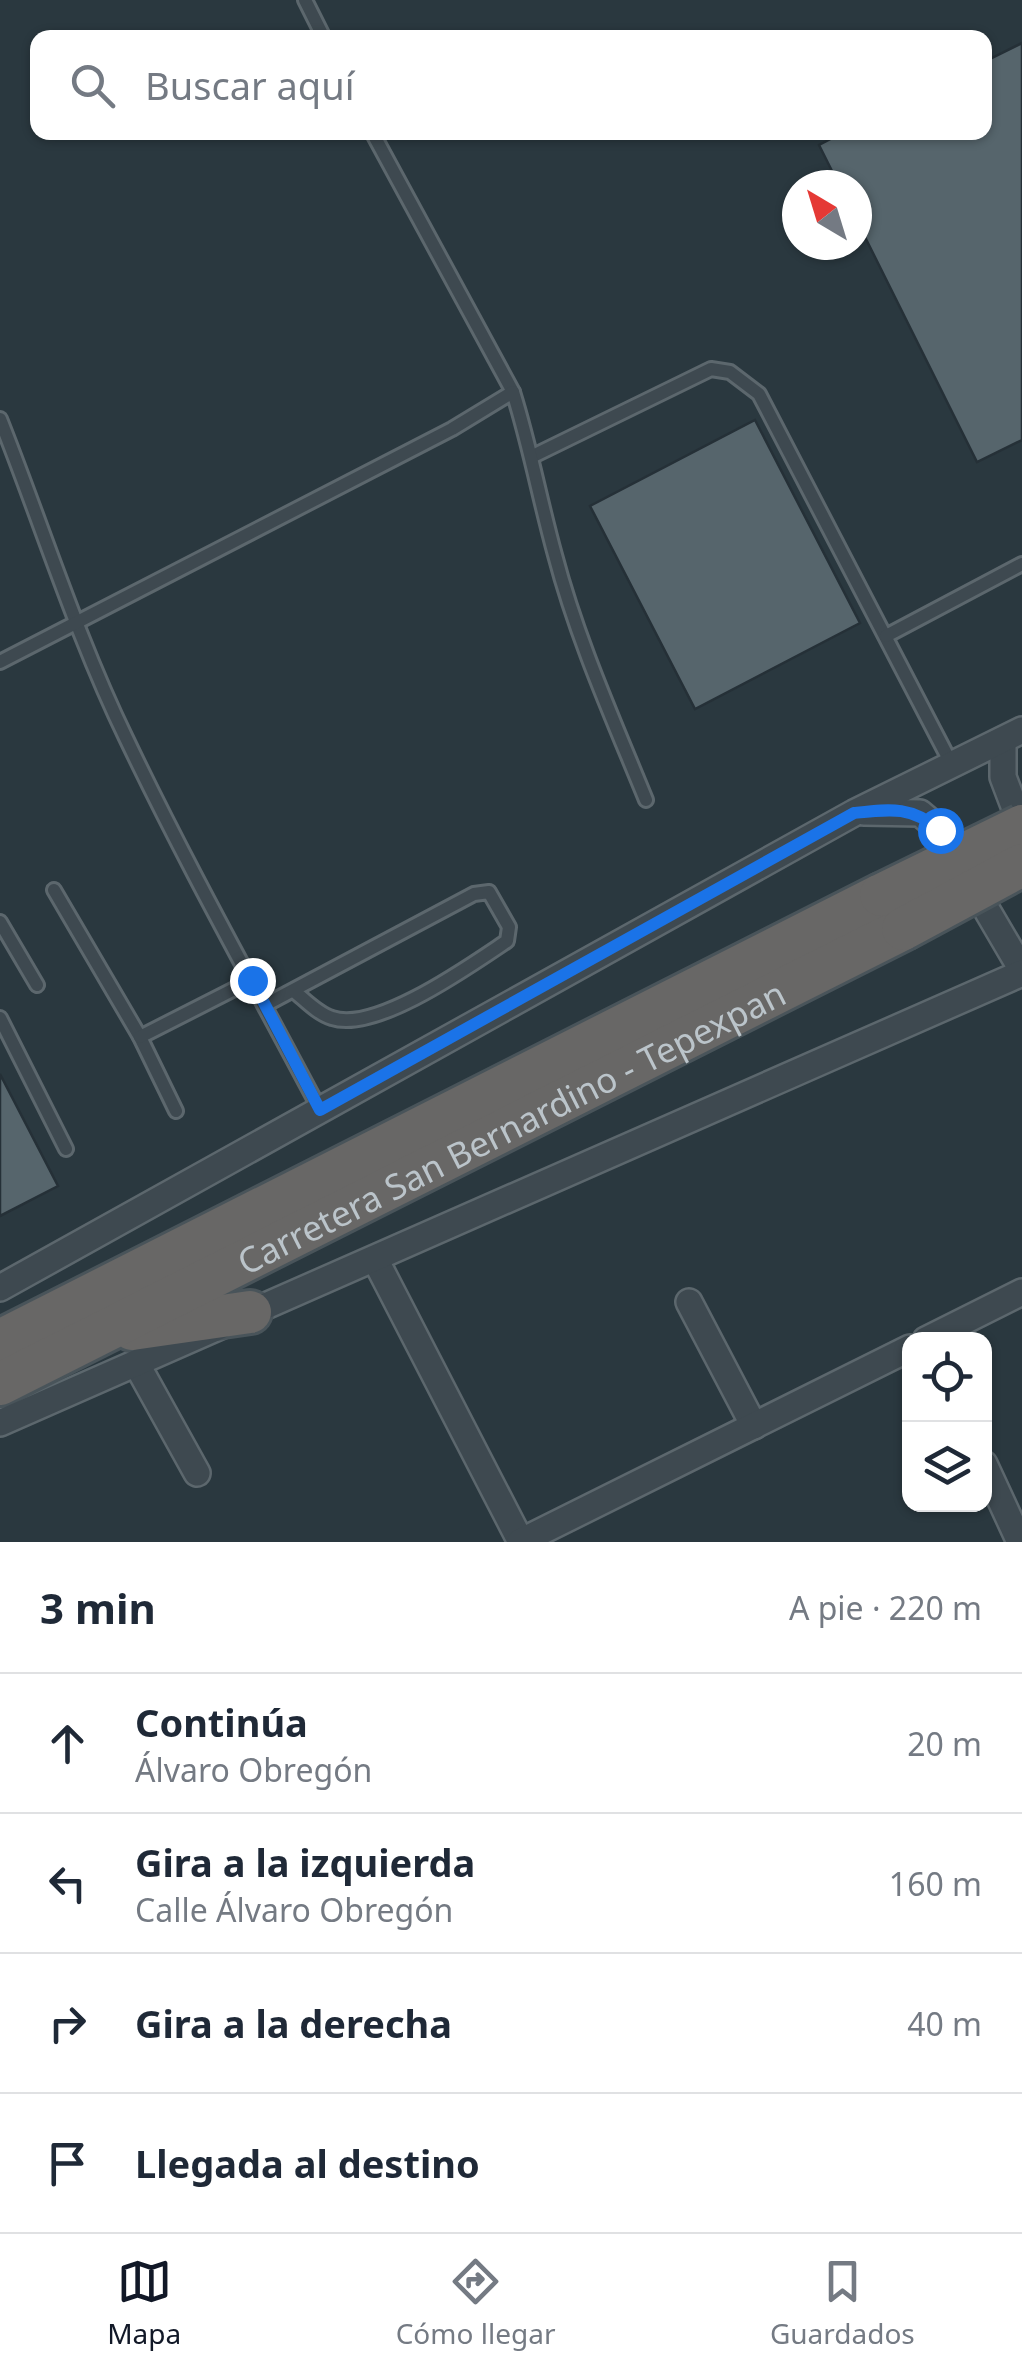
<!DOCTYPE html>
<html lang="es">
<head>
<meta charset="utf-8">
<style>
	:root { --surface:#fff; --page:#f6f6f7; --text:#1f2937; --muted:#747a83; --line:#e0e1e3; --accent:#111827 }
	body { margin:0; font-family:"Noto Sans",sans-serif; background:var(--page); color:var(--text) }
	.controls { position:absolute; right:30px; bottom:30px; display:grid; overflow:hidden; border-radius:20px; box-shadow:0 2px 8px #0004 }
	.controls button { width:90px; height:90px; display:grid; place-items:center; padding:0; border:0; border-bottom:2px solid var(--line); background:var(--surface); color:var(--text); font:50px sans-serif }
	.compass { position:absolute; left:782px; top:170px; width:90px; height:90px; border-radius:50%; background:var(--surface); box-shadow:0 2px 8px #0004; rotate:322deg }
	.stop { position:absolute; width:30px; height:30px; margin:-22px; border:8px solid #1a73e8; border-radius:50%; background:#fff }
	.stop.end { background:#1a73e8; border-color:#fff; box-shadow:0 2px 10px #0008 }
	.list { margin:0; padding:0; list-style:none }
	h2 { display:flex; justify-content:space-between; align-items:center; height:130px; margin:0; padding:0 40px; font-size:42px }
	h2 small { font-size:32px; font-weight:400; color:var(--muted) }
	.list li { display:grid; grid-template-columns:65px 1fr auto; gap:30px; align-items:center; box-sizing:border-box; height:140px; padding:0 40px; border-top:2px solid var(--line) }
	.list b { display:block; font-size:38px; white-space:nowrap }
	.list p { margin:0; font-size:32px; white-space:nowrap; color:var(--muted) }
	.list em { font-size:32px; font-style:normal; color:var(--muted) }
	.icon { flex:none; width:55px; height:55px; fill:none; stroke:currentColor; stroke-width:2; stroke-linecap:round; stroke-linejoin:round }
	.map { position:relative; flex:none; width:1022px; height:1542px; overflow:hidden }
	.search { position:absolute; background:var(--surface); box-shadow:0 2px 8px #0004; left:30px; right:30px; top:30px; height:110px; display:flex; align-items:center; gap:25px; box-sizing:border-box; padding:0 35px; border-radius:20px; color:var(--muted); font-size:38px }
	.sheet { height:690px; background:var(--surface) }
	nav { display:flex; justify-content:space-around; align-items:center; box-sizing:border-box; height:140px; border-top:2px solid var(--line); background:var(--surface); font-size:28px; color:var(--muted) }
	nav a { display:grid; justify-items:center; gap:5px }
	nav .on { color:var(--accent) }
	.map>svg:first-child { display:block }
	.building { fill:#56656c; stroke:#253037; stroke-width:2.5 }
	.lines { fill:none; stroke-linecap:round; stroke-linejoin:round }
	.service-casing { stroke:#5c676d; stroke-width:18 }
	.minor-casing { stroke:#5c676d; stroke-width:30 }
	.trunk-casing { stroke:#49545a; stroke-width:48 }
	.service { stroke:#3e4950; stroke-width:12 }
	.minor { stroke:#3e4950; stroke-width:25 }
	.trunk { stroke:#686766; stroke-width:42 }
	.trunk-bridge-casing { stroke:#49545a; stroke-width:48; stroke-linecap:butt }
	.trunk-bridge { stroke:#686766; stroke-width:42 }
	.route { stroke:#1a73e8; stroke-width:12 }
	.labels { text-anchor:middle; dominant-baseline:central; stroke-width:8; stroke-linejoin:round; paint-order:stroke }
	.street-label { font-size:35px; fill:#bbc4ca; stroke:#232e35 }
</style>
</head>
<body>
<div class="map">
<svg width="1022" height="1542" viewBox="0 0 1022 1542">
	<rect width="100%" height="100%" fill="#2a383f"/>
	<g class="building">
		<polygon points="1022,43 1022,440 977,462 857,221 857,185 839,185 819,145 844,132 984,132 984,62"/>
		<polygon points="755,420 860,623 695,709 590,506"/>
		<polygon points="0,1074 58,1186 0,1216"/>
	</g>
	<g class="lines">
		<g class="service-casing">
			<g id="service">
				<polyline points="305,0 324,38"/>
				<polyline points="372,132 513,392"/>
				<path d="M 0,419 C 42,525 76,635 126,738 C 186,864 255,987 320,1110"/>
				<polyline points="533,456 711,369 730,372 759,394 952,765"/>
				<polyline points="886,636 1022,564"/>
				<path d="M 0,662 L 452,429 L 513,392 C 530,446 540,501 555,555 C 577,639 613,719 646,800"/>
				<polyline points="54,890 140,1037 176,1111"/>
				<polyline points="0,922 37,985"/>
				<path d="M 265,1005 L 474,894 L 489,892 L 509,927 L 507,941 C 471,965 376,1033 332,1018 C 318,1014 305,1000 294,991"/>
				<polyline points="0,1018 66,1149"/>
				<polyline points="140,1037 252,980"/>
			</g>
		</g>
		<g class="minor-casing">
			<g id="minor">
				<polyline points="1003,740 1003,777 1022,827"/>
				<polyline points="864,812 920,813 940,830 1022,970"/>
				<polyline points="375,1259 521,1542"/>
				<polyline points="0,1288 854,813 1022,730"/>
				<polyline points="689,1302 754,1426"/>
				<polyline points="926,1340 1022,1292"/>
				<polyline points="136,1363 197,1473"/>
				<polyline points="0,1423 1022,973"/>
				<polyline points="984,1464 1020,1542"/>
				<polyline points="520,1542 910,1348"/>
			</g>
		</g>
		<g class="trunk-casing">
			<g id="trunk">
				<polyline points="132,1329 250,1312"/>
				<polyline points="0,1341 881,895"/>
				<path id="s1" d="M 0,1384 L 903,929"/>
			</g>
		</g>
		<use href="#service" class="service"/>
		<use href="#minor" class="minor"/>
		<use href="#trunk" class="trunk"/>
		<g class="trunk-bridge-casing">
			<g id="trunk-bridge">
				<polyline points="881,895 1022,826"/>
				<polyline points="903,929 1022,865"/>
			</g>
		</g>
		<use href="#trunk-bridge" class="trunk-bridge"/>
	</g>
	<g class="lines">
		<path class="route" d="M 252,980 L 320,1110 L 854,813 C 891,809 911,806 940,830"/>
	</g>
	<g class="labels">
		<g class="street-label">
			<text stroke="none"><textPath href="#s1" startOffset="572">Carretera San Bernardino - Tepexpan</textPath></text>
		</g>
	</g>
</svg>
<div class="controls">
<button><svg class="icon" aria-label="locate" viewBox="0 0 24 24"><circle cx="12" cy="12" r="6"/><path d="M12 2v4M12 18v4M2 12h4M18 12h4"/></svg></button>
<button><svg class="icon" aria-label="layers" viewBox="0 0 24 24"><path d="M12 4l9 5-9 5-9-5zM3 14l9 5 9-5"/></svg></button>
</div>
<svg class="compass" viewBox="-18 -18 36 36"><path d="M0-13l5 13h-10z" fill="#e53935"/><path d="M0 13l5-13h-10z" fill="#747a83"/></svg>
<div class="stop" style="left:940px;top:830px"></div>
<div class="stop end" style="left:252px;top:980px"></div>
<div class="search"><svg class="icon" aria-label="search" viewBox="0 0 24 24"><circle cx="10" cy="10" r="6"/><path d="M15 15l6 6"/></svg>Buscar aquí</div>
</div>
<section class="sheet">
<h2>3 min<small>A pie · 220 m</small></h2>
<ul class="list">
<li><svg class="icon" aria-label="ahead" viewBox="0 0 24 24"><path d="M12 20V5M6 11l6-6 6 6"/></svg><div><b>Continúa</b><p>Álvaro Obregón</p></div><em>20 m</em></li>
<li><svg class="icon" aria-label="left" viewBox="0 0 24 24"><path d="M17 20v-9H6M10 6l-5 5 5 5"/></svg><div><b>Gira a la izquierda</b><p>Calle Álvaro Obregón</p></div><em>160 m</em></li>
<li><svg class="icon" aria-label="right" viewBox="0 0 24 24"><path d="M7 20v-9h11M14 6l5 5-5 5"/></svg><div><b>Gira a la derecha</b></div><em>40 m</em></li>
<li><svg class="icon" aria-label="arrive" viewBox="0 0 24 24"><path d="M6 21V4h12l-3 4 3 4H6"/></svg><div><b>Llegada al destino</b></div></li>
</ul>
</section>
<nav>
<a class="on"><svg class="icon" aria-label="map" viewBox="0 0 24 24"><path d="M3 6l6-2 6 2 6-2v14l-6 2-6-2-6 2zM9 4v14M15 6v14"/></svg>Mapa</a>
<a><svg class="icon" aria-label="directions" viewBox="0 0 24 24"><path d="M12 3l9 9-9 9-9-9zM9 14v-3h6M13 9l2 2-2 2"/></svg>Cómo llegar</a>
<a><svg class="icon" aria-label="saved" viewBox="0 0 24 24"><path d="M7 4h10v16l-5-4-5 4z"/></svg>Guardados</a>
</nav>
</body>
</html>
